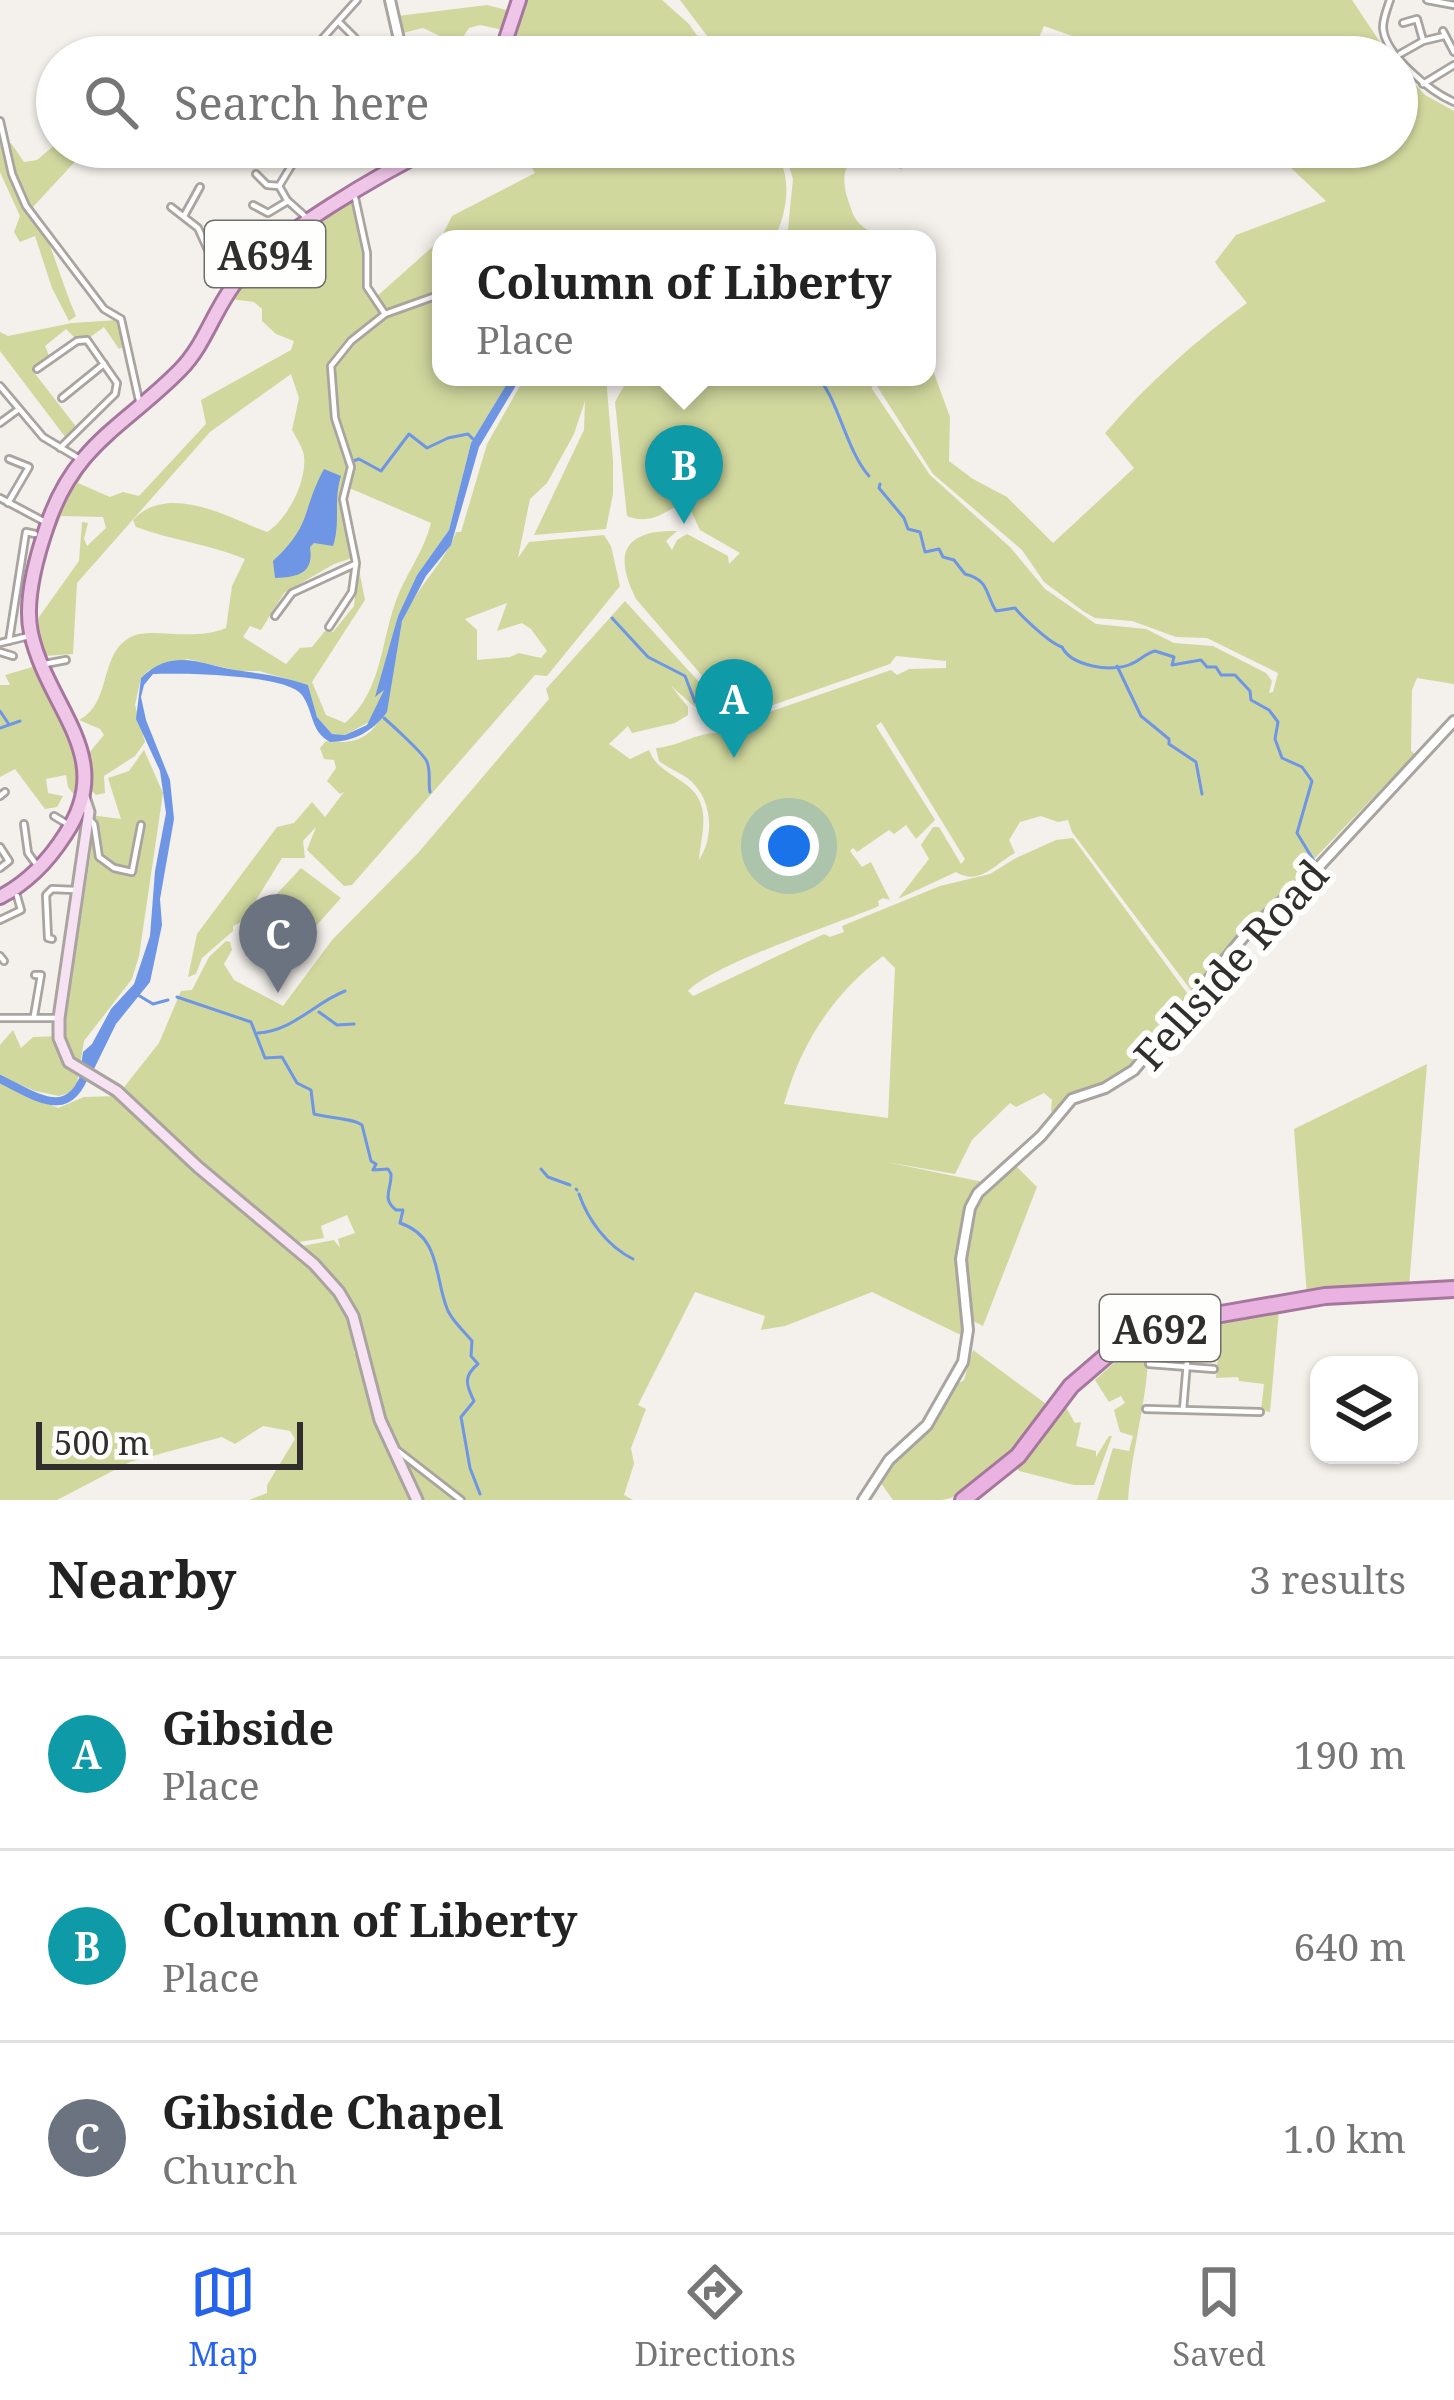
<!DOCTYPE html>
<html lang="en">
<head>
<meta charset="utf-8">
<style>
	:root { --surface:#fff; --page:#f2f2f2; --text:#222; --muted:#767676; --line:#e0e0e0; --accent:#2563eb }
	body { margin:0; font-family:"Noto Serif",serif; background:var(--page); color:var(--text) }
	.controls { position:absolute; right:36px; bottom:36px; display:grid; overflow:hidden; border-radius:24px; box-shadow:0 3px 9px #0004 }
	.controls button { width:108px; height:108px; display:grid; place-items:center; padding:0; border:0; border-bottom:3px solid var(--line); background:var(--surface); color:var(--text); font:60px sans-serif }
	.scale { position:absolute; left:36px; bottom:30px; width:267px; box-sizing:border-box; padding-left:12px; border:6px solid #312f2d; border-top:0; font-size:33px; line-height:42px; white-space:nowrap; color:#312f2d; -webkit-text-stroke:9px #fefefd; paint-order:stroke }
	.you { position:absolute; left:789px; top:846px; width:42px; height:42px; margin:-30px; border:9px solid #fff; border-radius:50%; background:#1a73e8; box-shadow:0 0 0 18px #1a73e833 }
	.badge { display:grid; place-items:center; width:78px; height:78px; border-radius:50%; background:var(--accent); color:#fff; font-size:39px; font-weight:700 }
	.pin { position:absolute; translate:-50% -99px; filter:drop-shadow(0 3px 6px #0008) }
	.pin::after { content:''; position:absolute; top:63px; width:42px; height:36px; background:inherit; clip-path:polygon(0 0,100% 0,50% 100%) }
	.popup { position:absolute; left:432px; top:230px; width:504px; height:156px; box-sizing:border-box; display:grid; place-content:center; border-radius:24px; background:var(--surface); filter:drop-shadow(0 3px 9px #0005); font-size:39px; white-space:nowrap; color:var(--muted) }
	.popup b { font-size:45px; color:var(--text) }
	.popup::after { content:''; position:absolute; left:50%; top:100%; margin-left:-24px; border:24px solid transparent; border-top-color:var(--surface) }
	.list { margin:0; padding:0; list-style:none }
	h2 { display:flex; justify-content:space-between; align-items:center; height:156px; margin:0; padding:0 48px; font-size:51px }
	h2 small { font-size:39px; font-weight:400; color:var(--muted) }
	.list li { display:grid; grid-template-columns:78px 1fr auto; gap:36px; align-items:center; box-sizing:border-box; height:192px; padding:0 48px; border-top:3px solid var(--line) }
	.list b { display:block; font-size:45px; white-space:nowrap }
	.list p { margin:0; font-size:39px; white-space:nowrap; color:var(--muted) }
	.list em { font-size:39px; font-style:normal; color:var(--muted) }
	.icon { flex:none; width:66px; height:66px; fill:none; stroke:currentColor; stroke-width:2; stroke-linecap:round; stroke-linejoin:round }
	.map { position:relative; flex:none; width:1454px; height:1500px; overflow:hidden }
	.search { position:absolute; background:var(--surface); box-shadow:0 3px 9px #0004; left:36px; right:36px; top:36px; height:132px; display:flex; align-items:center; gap:30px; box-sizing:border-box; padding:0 42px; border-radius:66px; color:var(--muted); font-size:45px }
	.sheet { height:732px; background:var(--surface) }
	nav { display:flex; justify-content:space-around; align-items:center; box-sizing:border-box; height:168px; border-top:3px solid var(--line); background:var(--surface); font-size:33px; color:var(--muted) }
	nav a { display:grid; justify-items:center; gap:6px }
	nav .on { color:var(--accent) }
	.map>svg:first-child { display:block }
	.green { fill:#d1d89e; fill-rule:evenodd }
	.water { fill:#6e96e4 }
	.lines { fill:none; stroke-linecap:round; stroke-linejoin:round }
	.stream { stroke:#6e96e4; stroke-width:3 }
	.river { stroke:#6e96e4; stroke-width:8 }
	.minor-casing { stroke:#a9a4a0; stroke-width:10 }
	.tertiary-casing { stroke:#a9a4a0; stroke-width:14 }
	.secondary-casing { stroke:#a9a4a0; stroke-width:15 }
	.primary-casing { stroke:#a6779d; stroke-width:18 }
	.trunk-casing { stroke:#a6779d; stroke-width:20 }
	.minor { stroke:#fff; stroke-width:4.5 }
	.tertiary { stroke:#fff; stroke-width:8 }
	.secondary { stroke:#f7e2f4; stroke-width:9 }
	.primary { stroke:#efc5e8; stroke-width:12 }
	.trunk { stroke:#eab2e0; stroke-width:14 }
	.labels { text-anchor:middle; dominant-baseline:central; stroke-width:12; stroke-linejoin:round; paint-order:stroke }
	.shield { fill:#fefefd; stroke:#6e6d6b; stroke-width:3 }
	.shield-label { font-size:39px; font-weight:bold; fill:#312f2d }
	.street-label { font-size:42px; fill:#312f2d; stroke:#fefefd }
</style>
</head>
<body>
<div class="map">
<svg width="1454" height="1500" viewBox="0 0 1454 1500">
	<rect width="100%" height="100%" fill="#f4f0eb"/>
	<g class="green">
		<polygon points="524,0 662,0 689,24 712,57 545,57 545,39 512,43 508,57 488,57 499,47"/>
		<polygon points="680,0 1352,0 1390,57 1176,57 1164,38 1136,51 1121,53 1044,26 1036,45 1037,57 723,57"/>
		<polygon points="487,5 510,11 503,30 480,25 469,28 463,37 442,37 423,28 403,33 398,16"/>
		<path d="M 1397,65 L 1425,95 L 1454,111 L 1454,684 L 1417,678 L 1412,690 L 1411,751 L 1415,754 C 1340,832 1263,910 1193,993 L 1072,832 L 1068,820 L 1058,822 L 1041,816 L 1020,822 L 1009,840 L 1015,853 C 997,862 980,887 956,872 L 898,899 L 929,859 L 921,845 L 933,827 L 939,827 L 961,864 L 965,859 L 881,722 L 876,726 L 935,820 L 916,839 L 906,825 L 894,834 L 889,830 L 857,852 L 853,848 L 850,851 L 862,867 L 871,862 L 890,900 L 883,898 L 878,901 L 879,906 C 837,924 715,963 688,991 L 693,996 L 824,934 L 830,937 L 844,932 L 842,926 L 940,886 L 990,874 L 1016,858 L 1056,840 L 1073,838 L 1190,997 C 1170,1021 1151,1050 1128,1070 C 1105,1090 1075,1088 1055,1113 L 1051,1111 L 1052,1100 L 1044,1093 L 1016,1107 L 1010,1103 L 972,1140 L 955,1174 L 886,1162 L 983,1182 C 946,1228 962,1283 965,1337 L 872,1292 L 785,1326 L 761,1330 L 765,1316 L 695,1292 L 638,1405 L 646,1409 L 631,1448 L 634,1464 L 624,1495 L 633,1500 L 249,1500 L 267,1493 L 267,1485 L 295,1439 L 290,1431 L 263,1426 L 235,1444 L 222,1437 L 130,1462 L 57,1500 L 0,1500 L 0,1083 L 58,1108 L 84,1097 L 117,1096 L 159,1043 L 181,991 L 192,990 L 209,957 L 226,941 L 230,942 L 232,950 L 224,964 L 234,980 L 283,1006 L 332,940 L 418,853 L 549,699 L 546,689 L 625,601 L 711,695 L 695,707 L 671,686 L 688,707 L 688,715 L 675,723 L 632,733 L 628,726 L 609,744 L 630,759 L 649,750 C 659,778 696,778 702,808 C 706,825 700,844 699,860 C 715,836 713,796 686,777 C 677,771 668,768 659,761 L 656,748 C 684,746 706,724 735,737 L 749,722 L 755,725 L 755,717 L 891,670 L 897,675 L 909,669 L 946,668 L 946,661 L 896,656 L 890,664 L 773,705 L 764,705 L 738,689 L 716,692 L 636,599 C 612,551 626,530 677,531 L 666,541 L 672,550 L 677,540 L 687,534 L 728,556 L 729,564 L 740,553 L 700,530 L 691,511 L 673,508 C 657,518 644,523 627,516 L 615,402 L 624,386 L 642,377 L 871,377 L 872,389 L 930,475 L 1010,547 L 1045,589 L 1096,624 L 1146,629 L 1174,643 L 1213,646 L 1266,673 L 1272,681 L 1269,693 L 1273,692 L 1278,673 L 1207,638 L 1176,637 L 1132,621 L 1095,618 L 1083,611 L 1044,582 L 1022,550 L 933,474 L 875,383 L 876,377 L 927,377 L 927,354 L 950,417 L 949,461 L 973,479 L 1007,497 L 1053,543 L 1134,468 L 1105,433 C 1148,383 1194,342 1247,303 L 1219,268 L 1215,262 L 1236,235 L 1326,201 L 1269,147 L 1397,147 ZM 883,956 L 895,968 L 888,1118 L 784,1104 C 801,1043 833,994 883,956 ZM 256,1209 L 293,1243 L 324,1238 L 321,1226 L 347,1215 L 355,1233 L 338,1239 L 340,1248 L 334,1240 L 297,1247 C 318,1265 341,1282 353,1308 C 374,1353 367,1412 401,1450 C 415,1466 436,1478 451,1492 L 445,1493 L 387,1445 L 358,1355 L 354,1353 C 354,1287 293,1254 250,1214 Z"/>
		<path d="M 11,143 L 24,162 L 37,160 L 57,143 L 57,147 L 80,147 L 83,153 L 32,208 C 52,241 60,280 76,316 L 69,321 L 52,288 L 35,236 L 20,242 L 14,232 L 20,216 L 0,172 L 0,146 Z"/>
		<path d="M 485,147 L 771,147 C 794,172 788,211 774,239 L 695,239 L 669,234 L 644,239 L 441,239 L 441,377 L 511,377 L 471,443 L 449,530 L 417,575 L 398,616 L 379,690 L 384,690 L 371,721 L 345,735 L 332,734 L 317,717 L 308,685 L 259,671 L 239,671 L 188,659 L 149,670 L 141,678 L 135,705 L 145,742 L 135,756 L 104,776 L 105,793 L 96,795 L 92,791 L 89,753 L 104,735 L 100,729 L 79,720 C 113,703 98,651 133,636 C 152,627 193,642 226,628 L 232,586 L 245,559 C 208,544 172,540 136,527 L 133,520 C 168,482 227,517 267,532 C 288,519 307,481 304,456 C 303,448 296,437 292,430 L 299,398 L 291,374 L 210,432 L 77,583 L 73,654 L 44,656 L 36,630 L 39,617 L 79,561 L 82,522 L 88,523 L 84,539 L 87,546 L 106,528 L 103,517 L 61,516 L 54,533 L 49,528 L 86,459 L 90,462 L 78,483 L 110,497 L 123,492 L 139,496 L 206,424 L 201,400 L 291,350 L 294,341 L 276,334 L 262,321 L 262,309 L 254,302 L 230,299 L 274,256 L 271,254 L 355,196 L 367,253 L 367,287 L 374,299 L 440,240 L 452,216 L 535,173 L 526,158 L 499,155 ZM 347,487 L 431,523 C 424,550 410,568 399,593 C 380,638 384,690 345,723 L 326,715 L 312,682 L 365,600 L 358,564 L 354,606 L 333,632 L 325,631 L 312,647 L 300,648 L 286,664 L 243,637 L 250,626 L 261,630 L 284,593 L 334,564 L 355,557 L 343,499 Z"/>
		<path d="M 783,147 L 973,147 L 900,169 C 867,148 833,152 848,200 C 851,208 854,220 861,225 C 867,231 879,235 886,239 L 787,239 L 793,179 Z"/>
		<polygon points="118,320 125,346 119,349 104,327 89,338 75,338 66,329 45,346 50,358 33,371 77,428 66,438 0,351 0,332 8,336 72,323"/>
		<path d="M 525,377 L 606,377 L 613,461 L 613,494 L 606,529 L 534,535 L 584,430 L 585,401 L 574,434 L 547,483 L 530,499 L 518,558 L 529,542 L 604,535 L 611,546 L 620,586 L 547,676 L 535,675 L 352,885 L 344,886 L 307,850 L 316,827 L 303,841 L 305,858 L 282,858 L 243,921 L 233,926 L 233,931 L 202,958 L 196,974 L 188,977 L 197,934 L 277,827 L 294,823 L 312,802 L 325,817 L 344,792 L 340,794 L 327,781 L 336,768 L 334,760 L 324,759 L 320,748 L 326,741 C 403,753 385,666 402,621 C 415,589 444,564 456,532 L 461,532 L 487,444 ZM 507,603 L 497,631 L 522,623 L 531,629 L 547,651 L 541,658 L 519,653 L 510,657 L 477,660 L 477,630 L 465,619 Z"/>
		<polygon points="36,666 44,690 79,751 79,801 68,787 66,775 46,779 48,793 63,796 57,807 45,809 15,769 0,777 0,685 10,685 5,675"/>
		<polygon points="144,750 163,793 139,956 132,979 84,1041 77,1084 69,1093 59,1096 35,1091 0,1076 0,1045 13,1030 21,1048 33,1037 62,1036 62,1016 68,1001 91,852 90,815 121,819 108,778 129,771"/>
		<polygon points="301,868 341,898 287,958 242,931"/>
		<polygon points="1427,1064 1409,1287 1307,1296 1294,1129"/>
		<path d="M 1012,1162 L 1037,1187 L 983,1326 L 971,1320 C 964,1284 956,1230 978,1197 C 986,1184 1002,1173 1012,1162 Z"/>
		<polygon points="1279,1310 1270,1412 1261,1410 1264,1384 1239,1381 1238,1377 1216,1378 1221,1319"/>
		<path d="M 1148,1334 C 1151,1392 1132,1443 1128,1500 L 1097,1500 L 1113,1448 L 1129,1451 L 1133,1436 L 1120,1432 L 1114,1410 L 1125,1403 L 1121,1396 L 1109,1402 L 1095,1380 L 1116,1361 L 1120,1364 L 1113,1351 Z"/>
		<path d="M 973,1350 L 1049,1406 C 1029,1437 980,1495 941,1500 C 926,1500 908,1500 893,1500 L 878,1479 L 929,1426 L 957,1384 L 964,1380 Z"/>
		<polygon points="1067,1396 1067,1409 1075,1423 1081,1422 1076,1446 1096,1451 1096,1457 1109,1436 1112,1436 1094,1485 1074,1485 1019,1471 1016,1466 1021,1465"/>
	</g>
	<g class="water">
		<path d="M 511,377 L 521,377 L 479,447 L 451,545 L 426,576 L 402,621 L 387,712 C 373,731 354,742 330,742 C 310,731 314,712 302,695 C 288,674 179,673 153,674 L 144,685 L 141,697 L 146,720 L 170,780 L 174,819 L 160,899 L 162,925 L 150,982 L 116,1024 L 93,1071 L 81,1066 L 83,1052 L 92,1044 L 111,1009 L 134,984 L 150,936 L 155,871 L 166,813 L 160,771 L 136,719 L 141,678 C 175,645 204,667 242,671 C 265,674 285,677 308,685 L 317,717 L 332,734 L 345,735 L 367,725 L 384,690 L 375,697 L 398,616 L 417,575 L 449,530 L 471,443 Z"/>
		<path d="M 324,469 L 341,476 C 333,501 341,522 333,546 L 314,543 L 310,547 C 314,573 299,577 275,578 L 273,561 C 313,524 301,511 324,469 Z"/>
	</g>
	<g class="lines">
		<g class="stream">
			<path d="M 816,377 C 836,391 846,451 869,476"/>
			<polyline points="353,461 359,459 381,471 409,434 427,448 448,438 468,434 473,439"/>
			<path d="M 880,484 L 879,488 L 904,518 L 908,529 L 920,532 L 925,552 L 939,549 L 943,557 L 954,560 L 965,574 C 989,580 985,593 996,611 L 1015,608 C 1023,618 1051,644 1062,647 C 1071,666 1112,673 1131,664 C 1141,660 1144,654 1155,651 L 1174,657 L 1172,665 L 1201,660 L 1207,667 L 1216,667 L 1221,675 L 1235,675 L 1250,691 L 1251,700 L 1269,710 L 1278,722 L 1275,739 L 1282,758 L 1302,767 L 1312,781 L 1297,833 L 1314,861"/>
			<polyline points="612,618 648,657 685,676 695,702"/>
			<polyline points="1117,666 1141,716 1169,739 1169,744 1196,762 1202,794"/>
			<polyline points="0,711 8,723"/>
			<path d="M 384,718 C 392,725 425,755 427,762 C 431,771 428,782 430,792"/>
			<polyline points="0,728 20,721"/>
			<polyline points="138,995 153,1004 168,1000"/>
			<path d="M 177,997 L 251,1022 L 265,1058 L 282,1057 L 297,1083 L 311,1090 L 314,1114 C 328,1118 353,1118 362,1125 L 371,1161 L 376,1164 L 373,1170 L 388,1169 L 391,1174 C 392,1189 381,1198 396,1210 L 403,1210 L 400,1223 C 442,1237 434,1279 448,1311 C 454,1323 464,1331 472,1341 L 471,1356 L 478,1364 C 463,1376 466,1385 474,1401 L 461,1417 L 470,1468 L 480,1494"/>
			<polyline points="319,1012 337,1025 354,1024"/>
			<path d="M 258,1033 C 293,1031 314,1003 345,991"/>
			<polyline points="541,1169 548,1177 570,1185"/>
			<polyline points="576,1189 577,1190"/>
			<path d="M 579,1194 C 588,1220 607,1246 633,1259"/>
		</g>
		<path class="river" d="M 0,1079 C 37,1097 70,1123 87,1069"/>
		<g class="minor-casing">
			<g id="minor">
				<path d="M 1390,0 C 1387,9 1383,18 1383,28 C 1385,55 1431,92 1454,102"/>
				<polyline points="1427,0 1454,5"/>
				<polyline points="340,23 355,38 361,57"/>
				<polyline points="1403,23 1417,19 1423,40"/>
				<polyline points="1443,31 1454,52"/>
				<polyline points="1400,54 1423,41 1444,36"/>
				<polyline points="306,57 357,0"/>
				<polyline points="444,57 444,53 461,54 461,57"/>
				<polyline points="1423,84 1454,65"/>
				<polyline points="0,121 12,174 26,206 104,309 121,319 140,405"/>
				<polyline points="344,147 347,147"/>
				<polyline points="256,174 267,185 279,186"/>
				<polyline points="287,200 279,186 293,163"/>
				<polyline points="253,205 268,213 288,201 307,218"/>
				<polyline points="171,207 198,228 208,250 215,254 251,244 264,253"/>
				<polyline points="184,216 200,187"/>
				<polyline points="385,314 441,294"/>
				<polyline points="37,369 77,341 87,340 117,383 115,394 60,448"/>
				<polyline points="0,386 43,437 78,458"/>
				<polyline points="62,398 104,364"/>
				<polyline points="0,423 19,409"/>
				<polyline points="0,498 47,523"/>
				<polyline points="8,503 29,467 9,459"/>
				<polyline points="275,616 292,593 355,564"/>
				<polyline points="329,627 352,592 356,563 343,499 351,467 335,418 331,366 351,341 385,314 367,287 367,253 354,193"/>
				<polyline points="9,641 26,532 35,534"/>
				<polyline points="0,643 29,636"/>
				<polyline points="0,652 13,656"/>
				<polyline points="45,664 66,660"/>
				<polyline points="0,796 5,792"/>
				<polyline points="54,816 69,825"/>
				<polyline points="88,818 94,824 99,857 114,868 132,872 141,825"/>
				<polyline points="24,824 28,853 36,864"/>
				<polyline points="0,847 9,861 0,868"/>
				<polyline points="0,920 21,910 17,896"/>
				<polyline points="52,939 48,938 46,895 52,889 75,890"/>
				<polyline points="0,956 4,961"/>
				<polyline points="34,1016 41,975 35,975"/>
				<polyline points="0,1018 59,1018"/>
				<polyline points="1149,1364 1214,1369"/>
				<polyline points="1146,1409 1260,1412"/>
				<polyline points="1183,1410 1190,1326"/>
				<polyline points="398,1451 461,1500"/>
			</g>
		</g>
		<g class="tertiary-casing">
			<g id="tertiary">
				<polyline points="390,0 403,57"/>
				<polyline points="863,1500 889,1460 927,1425 963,1362 968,1330 961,1259 970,1208 978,1193 1041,1136 1072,1099 1105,1088 1134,1070 1246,934 1314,872 1454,721"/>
			</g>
		</g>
		<g class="secondary-casing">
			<polyline id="secondary" points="84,797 89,812 59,1018 59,1038 69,1062 117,1091 198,1167 314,1264 339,1292 353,1316 380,1420 417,1500"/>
		</g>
		<g class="primary-casing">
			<g id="primary">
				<polyline points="500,57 519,0"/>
				<path d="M 0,897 C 27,883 49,860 65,835 C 118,756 48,710 31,633 C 24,601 36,558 47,526 C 74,444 125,426 180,370 C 206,344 215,306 239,278 C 276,234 381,173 435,147"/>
			</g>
		</g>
		<g class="trunk-casing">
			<polyline id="trunk" points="963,1500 1018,1456 1071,1386 1128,1337 1204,1317 1325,1296 1454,1289"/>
		</g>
		<use href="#minor" class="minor"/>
		<use href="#tertiary" class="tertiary"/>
		<use href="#secondary" class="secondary"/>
		<use href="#primary" class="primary"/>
		<use href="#trunk" class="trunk"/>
	</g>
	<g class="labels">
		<g class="shield">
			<rect x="205" y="221" width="120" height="66" rx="9"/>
			<rect x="1100" y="1295" width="120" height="66" rx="9"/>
		</g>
		<g class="shield-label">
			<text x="265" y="254">A694</text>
			<text x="1160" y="1328">A692</text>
		</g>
		<g class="street-label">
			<text transform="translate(1230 964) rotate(-48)">Fellside Road</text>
		</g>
	</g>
</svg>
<div class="controls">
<button><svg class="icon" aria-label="layers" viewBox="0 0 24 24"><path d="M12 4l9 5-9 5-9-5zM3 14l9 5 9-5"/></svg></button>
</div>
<div class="scale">500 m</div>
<div class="you"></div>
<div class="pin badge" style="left:734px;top:758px;background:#0f9aa8">A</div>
<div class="pin badge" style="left:684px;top:524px;background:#0f9aa8">B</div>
<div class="popup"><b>Column of Liberty</b>Place</div>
<div class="pin badge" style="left:278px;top:993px;background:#6b7280">C</div>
<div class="search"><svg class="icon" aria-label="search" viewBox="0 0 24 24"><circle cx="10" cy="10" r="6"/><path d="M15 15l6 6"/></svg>Search here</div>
</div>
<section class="sheet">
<h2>Nearby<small>3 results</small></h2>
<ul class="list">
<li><span class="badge" style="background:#0f9aa8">A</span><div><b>Gibside</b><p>Place</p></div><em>190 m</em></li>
<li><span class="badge" style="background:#0f9aa8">B</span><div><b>Column of Liberty</b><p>Place</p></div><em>640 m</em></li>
<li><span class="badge" style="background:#6b7280">C</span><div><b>Gibside Chapel</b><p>Church</p></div><em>1.0 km</em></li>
</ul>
</section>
<nav>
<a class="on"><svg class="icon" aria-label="map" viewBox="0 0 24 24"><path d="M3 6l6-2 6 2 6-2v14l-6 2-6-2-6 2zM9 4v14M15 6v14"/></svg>Map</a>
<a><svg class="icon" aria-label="directions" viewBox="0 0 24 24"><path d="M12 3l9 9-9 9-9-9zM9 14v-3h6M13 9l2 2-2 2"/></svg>Directions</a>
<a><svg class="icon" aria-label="saved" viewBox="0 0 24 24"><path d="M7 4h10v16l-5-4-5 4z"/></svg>Saved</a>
</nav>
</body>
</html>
